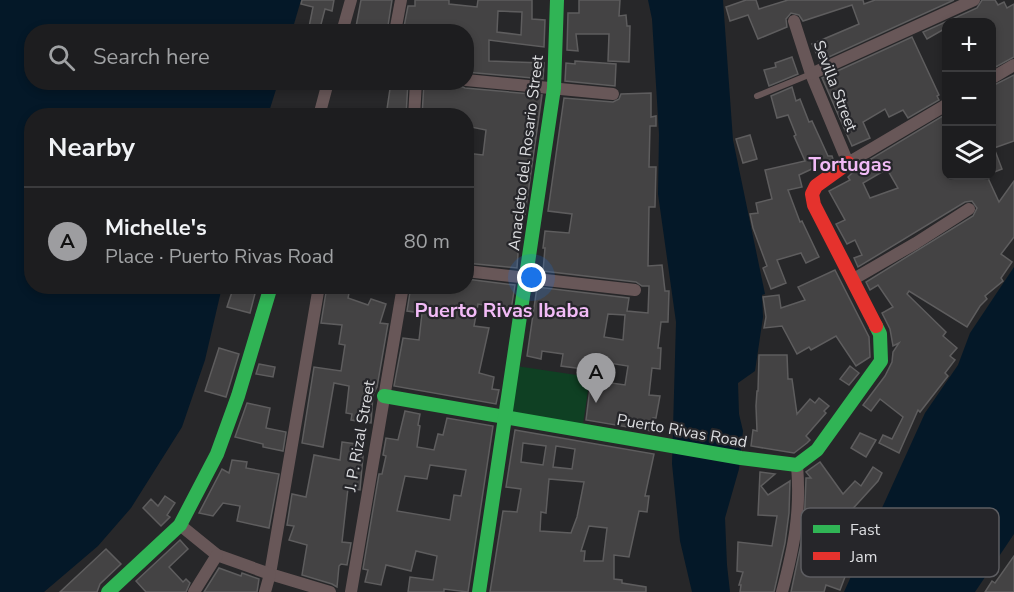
<!DOCTYPE html>
<html lang="en">
<head>
<meta charset="utf-8">
<style>
	:root { --surface:#1d1d1f; --page:#2a2a2c; --text:#f1f3f6; --muted:#a0a2a4; --line:#3b3b3d; --accent:#9d9da0 }
	body { margin:0; font-family:"Nunito Sans",sans-serif; background:var(--page); color:var(--text) }
	.controls { position:absolute; right:18px; top:18px; display:grid; overflow:hidden; border-radius:12px; box-shadow:0 3px 9px #0003 }
	.controls button { width:54px; height:54px; display:grid; place-items:center; padding:0; border:0; border-bottom:2px solid var(--line); background:var(--surface); color:var(--text); font:30px sans-serif }
	.you { position:absolute; left:532px; top:278px; width:21px; height:21px; margin:-15px; border:4px solid #fff; border-radius:50%; background:#1a73e8; box-shadow:0 0 0 9px #1a73e833 }
	.badge { display:grid; place-items:center; width:39px; height:39px; border-radius:50%; background:var(--accent); color:#111; font-size:20px; font-weight:700 }
	.pin { position:absolute; translate:-50% -50px; filter:drop-shadow(0 2px 3px #0008) }
	.pin::after { content:''; position:absolute; top:32px; width:21px; height:18px; background:inherit; clip-path:polygon(0 0,100% 0,50% 100%) }
	.list { margin:0; padding:0; list-style:none }
	h2 { display:flex; justify-content:space-between; align-items:center; height:78px; margin:0; padding:0 24px; font-size:26px }
	h2 small { font-size:20px; font-weight:400; color:var(--muted) }
	.list li { display:grid; grid-template-columns:39px 1fr auto; gap:18px; align-items:center; box-sizing:border-box; height:108px; padding:0 24px; border-top:2px solid var(--line) }
	.list b { display:block; font-size:22px; white-space:nowrap }
	.list p { margin:0; font-size:20px; white-space:nowrap; color:var(--muted) }
	.list em { font-size:20px; font-style:normal; color:var(--muted) }
	.icon { flex:none; width:33px; height:33px; fill:none; stroke:currentColor; stroke-width:2; stroke-linecap:round; stroke-linejoin:round }
	.map { position:relative; flex:none; width:1014px; height:592px; overflow:hidden }
	.search { position:absolute; background:var(--surface); box-shadow:0 3px 9px #0003; left:24px; top:24px; width:450px; height:66px; display:flex; align-items:center; gap:15px; box-sizing:border-box; padding:0 21px; border-radius:24px; color:var(--muted); font-size:22px }
	.panel { position:absolute; background:var(--surface); box-shadow:0 3px 9px #0003; left:24px; top:108px; width:450px; height:186px; border-radius:24px }
	.map>svg:first-child { display:block }
	.green { fill:#0f4023 }
	.water { fill:#041828 }
	.building { fill:#444344; stroke:#5e5d5e; stroke-width:1.5; fill-rule:evenodd }
	.lines { fill:none; stroke-linecap:round; stroke-linejoin:round }
	.lane { stroke:#685758; stroke-width:6 }
	.street { stroke:#685758; stroke-width:12 }
	.fast { stroke:#30b455; stroke-width:14 }
	.jam { stroke:#e5322d; stroke-width:14 }
	.labels { text-anchor:middle; dominant-baseline:central; stroke-width:4.5; stroke-linejoin:round; paint-order:stroke }
	.street-label { font-size:16px; fill:#dcdde0; stroke:#26262a }
	.quarter-label { font-size:20px; font-weight:bold; fill:#f2bbf7; stroke:#26262a }
	.key { fill:#26262a; stroke:#5d5d61; stroke-width:1.5 }
	.key-label { font-size:16px; fill:#dcdde0 }
</style>
</head>
<body>
<div class="map">
<svg width="1014" height="592" viewBox="0 0 1014 592">
	<rect width="100%" height="100%" fill="#272729"/>
	<polygon class="green" points="516,366 590,377 583,424 508,413"/>
	<g class="water">
		<polygon points="0,0 301,0 292,31 32,32 32,82 278,83 268,115 32,116 32,286 222,287 205,360 182,427 131,508 98,546 44,592 0,592"/>
		<polygon points="648,0 723,0 733,140 765,294 762,295 763,317 755,371 738,383 739,414 743,431 739,469 725,518 727,565 730,592 692,592 680,541 672,464 676,322 658,194 659,134 652,19"/>
		<polygon points="1014,267 1014,534 975,592 844,592 925,413 958,365 970,333"/>
	</g>
	<g class="building">
		<polygon points="302,0 334,0 332,11 325,9 319,32 308,32 313,7 301,4"/>
		<polygon points="361,0 392,0 387,32 355,32"/>
		<path d="M 415,0 L 449,0 L 449,4 L 477,7 L 478,0 L 532,0 L 532,19 L 545,20 L 544,47 L 489,40 L 489,61 L 544,63 L 543,79 L 466,72 L 466,32 L 403,32 L 408,6 L 415,6 ZM 498,11 L 522,12 L 521,35 L 497,32 Z"/>
		<polygon points="579,0 620,0 619,16 626,15 627,26 630,26 629,62 608,61 609,34 576,34 578,51 567,50 568,13 579,13"/>
		<polygon points="746,0 756,0 759,9 788,0 863,0 864,4 875,0 954,0 820,61 812,44 859,24 852,5 803,21 799,15 791,13 786,19 787,27 758,39 748,15 730,21 726,7"/>
		<polygon points="982,0 995,0 998,5 1004,2 1007,8 1014,4 1014,57 992,69 992,22 946,22 946,28 927,39 923,32 977,8"/>
		<polygon points="912,37 939,95 937,96 939,100 908,118 903,110 889,117 885,109 863,122 870,138 852,146 822,78"/>
		<polygon points="792,57 798,74 769,86 764,70 776,67 775,63"/>
		<polygon points="575,61 616,64 615,86 565,81 566,63 575,64"/>
		<polygon points="1014,75 1014,141 994,148 1002,169 992,173 992,86"/>
		<polygon points="391,82 408,82 406,116 386,116"/>
		<polygon points="424,82 456,84 465,88 542,95 525,214 523,213 520,225 517,268 466,263 466,153 483,155 486,130 466,126 466,116 422,116"/>
		<polygon points="792,87 796,101 800,99 809,122 812,121 828,156 832,156 833,159 799,175 802,187 788,190 800,222 802,221 819,257 806,263 801,253 777,260 786,283 771,289 763,268 767,266 753,228 750,214 758,213 756,203 772,199 765,170 805,161 794,136 796,135 788,115 777,118 771,96"/>
		<path d="M 651,93 L 651,117 L 656,116 L 656,126 L 650,126 L 649,167 L 656,167 L 655,207 L 649,207 L 648,266 L 662,265 L 665,291 L 669,291 L 668,322 L 661,322 L 658,348 L 661,348 L 660,369 L 652,368 L 649,395 L 660,396 L 656,418 L 653,418 L 651,431 L 586,420 L 591,380 L 625,385 L 628,366 L 584,359 L 583,369 L 561,366 L 563,354 L 542,351 L 541,359 L 527,356 L 537,287 L 629,298 L 627,311 L 648,313 L 649,286 L 642,286 L 636,282 L 543,271 L 545,248 L 543,248 L 545,231 L 569,233 L 572,214 L 548,211 L 564,98 L 613,102 L 619,99 L 621,94 ZM 608,314 L 625,315 L 623,340 L 604,337 Z"/>
		<path d="M 946,114 L 946,176 L 987,176 L 999,202 L 1014,181 L 1014,237 L 1001,254 L 1012,262 L 1001,278 L 1003,281 L 985,296 L 987,299 L 980,306 L 967,327 L 909,291 L 907,294 L 946,332 L 943,336 L 957,348 L 950,356 L 955,360 L 945,373 L 948,376 L 920,412 L 918,410 L 899,453 L 879,443 L 883,435 L 892,439 L 903,417 L 880,399 L 871,411 L 863,405 L 885,376 L 892,362 L 893,352 L 899,343 L 893,346 L 890,329 L 882,313 L 893,307 L 878,285 L 870,290 L 866,282 L 973,216 L 977,208 L 972,201 L 965,202 L 858,267 L 854,258 L 862,255 L 855,240 L 847,244 L 836,224 L 845,220 L 829,191 L 850,180 L 848,177 L 859,166 ZM 887,169 L 898,188 L 870,198 L 863,183 Z"/>
		<polygon points="750,135 757,159 743,163 736,139"/>
		<polygon points="835,270 869,337 870,357 856,366 836,336 811,350 809,347 797,354 782,326 764,328 766,317 763,297 779,295 781,308 805,300 798,287"/>
		<polygon points="466,279 515,285 511,310 478,304 474,326 489,328 479,373 494,377 492,389 499,390 496,404 394,386 403,338 419,340 422,313 407,311 411,286 466,286"/>
		<polygon points="234,286 257,286 250,313 227,307"/>
		<polygon points="327,286 350,288 348,298 368,305 371,299 386,304 380,323 388,324 377,387 373,395 371,423 351,420 352,414 346,413 349,386 334,383 323,447 302,443 314,367 341,371 345,345 339,344 342,325 321,323"/>
		<polygon points="219,348 239,354 226,397 205,391"/>
		<polygon points="759,355 787,355 788,379 792,379 797,414 810,399 815,403 819,398 829,406 824,411 826,413 806,436 810,440 807,443 794,453 751,446 753,430 757,431 756,406 757,391 758,391"/>
		<polygon points="259,364 275,367 273,377 256,374"/>
		<polygon points="850,366 859,373 849,385 840,379"/>
		<polygon points="247,403 270,408 266,428 286,432 283,451 263,447 263,444 235,437"/>
		<path d="M 405,411 L 420,414 L 418,425 L 420,426 L 417,447 L 434,450 L 438,434 L 443,435 L 447,418 L 493,426 L 468,592 L 444,589 L 444,592 L 408,592 L 410,577 L 433,580 L 437,556 L 416,551 L 411,571 L 386,565 L 381,585 L 365,582 L 368,570 L 363,569 L 379,474 L 382,474 L 386,456 L 383,455 L 386,438 L 398,440 ZM 430,465 L 466,470 L 461,496 L 454,495 L 450,520 L 397,511 L 405,476 L 427,479 Z"/>
		<path d="M 515,430 L 654,454 L 645,496 L 649,496 L 647,512 L 639,511 L 629,557 L 614,555 L 614,579 L 622,580 L 622,583 L 646,587 L 646,592 L 490,592 L 503,511 L 517,512 L 521,489 L 506,487 ZM 523,443 L 546,446 L 543,465 L 521,462 ZM 556,446 L 575,449 L 572,469 L 553,467 ZM 549,479 L 584,482 L 577,517 L 571,533 L 540,531 L 541,512 L 546,513 ZM 589,526 L 607,528 L 603,561 L 584,561 L 585,551 L 581,551 Z"/>
		<polygon points="860,433 876,440 866,457 851,448"/>
		<polygon points="342,442 364,445 360,490 348,488 342,542 351,543 347,565 341,564 339,566 337,587 332,584 302,575 307,545 289,540 294,526 287,525 292,494 306,497 314,455 340,460"/>
		<polygon points="232,460 247,462 246,468 279,474 269,528 237,521 240,506 223,503 213,516 199,513 222,469 229,473"/>
		<polygon points="820,462 843,494 855,481 861,486 873,467 882,473 878,481 848,514 865,516 863,530 851,529 844,548 854,553 840,590 826,585 824,592 791,592 804,530 806,478 811,478 806,472"/>
		<polygon points="760,472 775,474 761,486 768,495 790,481 789,513 785,543 774,592 740,592 741,585 739,585 743,572 737,571 738,542 772,546 777,516 758,515"/>
		<polygon points="165,496 175,503 167,515 170,517 161,526 143,508 151,499 158,506"/>
		<polygon points="180,540 188,549 169,567 183,582 186,579 190,583 186,592 146,592 136,581"/>
		<polygon points="106,549 121,564 100,584 97,592 60,592"/>
		<polygon points="1014,556 1014,592 985,592 992,581 995,583"/>
		<polygon points="219,568 241,576 242,573 259,579 257,592 204,592"/>
	</g>
	<g class="lines">
		<polyline class="lane" points="757,96 811,74"/>
		<g class="street">
			<polyline points="794,21 811,74 848,163 946,105"/>
			<polyline points="342,32 351,0"/>
			<polyline points="395,32 401,0"/>
			<polyline points="811,74 974,0"/>
			<polyline points="992,78 1014,65"/>
			<polyline points="466,80 613,94"/>
			<polyline points="319,116 328,82"/>
			<polyline points="414,116 416,82"/>
			<polyline points="466,271 635,290"/>
			<polyline points="852,280 916,243 969,209"/>
			<polyline points="319,286 270,574 330,592"/>
			<polyline points="180,525 217,555 270,574 265,592"/>
			<polyline points="194,592 217,555"/>
			<polyline points="351,592 403,286"/>
			<path d="M 782,592 C 794,547 801,512 797,465"/>
		</g>
		<g class="fast">
			<polyline points="384,396 741,458 797,465 817,450 881,361 880,334 876,326"/>
			<polyline points="108,592 180,525 217,454 238,396 271,286"/>
			<polyline points="479,592 554,88 557,0"/>
		</g>
		<polyline class="jam" points="848,163 816,186 812,194 814,205 876,326"/>
	</g>
	<g class="labels">
		<g class="street-label">
			<text transform="translate(835 86) rotate(69)">Sevilla Street</text>
			<text transform="translate(526 153) rotate(-83)">Anacleto del Rosario Street</text>
			<text transform="translate(682 431) rotate(10)">Puerto Rivas Road</text>
			<text transform="translate(360 436) rotate(-80)">J. P. Rizal Street</text>
		</g>
		<g class="quarter-label">
			<text x="850" y="164">Tortugas</text>
			<text x="502" y="310">Puerto Rivas Ibaba</text>
		</g>
	</g>
	<rect x="801" y="508" width="198" height="69" rx="9" class="key"/>
	<rect x="813" y="525" width="27" height="8" fill="#30b455"/>
	<rect x="813" y="552" width="27" height="8" fill="#e5322d"/>
	<g class="key-label">
		<text x="850" y="535">Fast</text>
		<text x="850" y="562">Jam</text>
	</g>
</svg>
<div class="controls">
<button>+</button>
<button>−</button>
<button><svg class="icon" aria-label="layers" viewBox="0 0 24 24"><path d="M12 4l9 5-9 5-9-5zM3 14l9 5 9-5"/></svg></button>
</div>
<div class="you"></div>
<div class="pin badge" style="left:596px;top:403px">A</div>
<div class="search"><svg class="icon" aria-label="search" viewBox="0 0 24 24"><circle cx="10" cy="10" r="6"/><path d="M15 15l6 6"/></svg>Search here</div>
<section class="panel">
<h2>Nearby<small></small></h2>
<ul class="list">
<li><span class="badge">A</span><div><b>Michelle's</b><p>Place · Puerto Rivas Road</p></div><em>80 m</em></li>
</ul>
</section>
</div>
</body>
</html>
